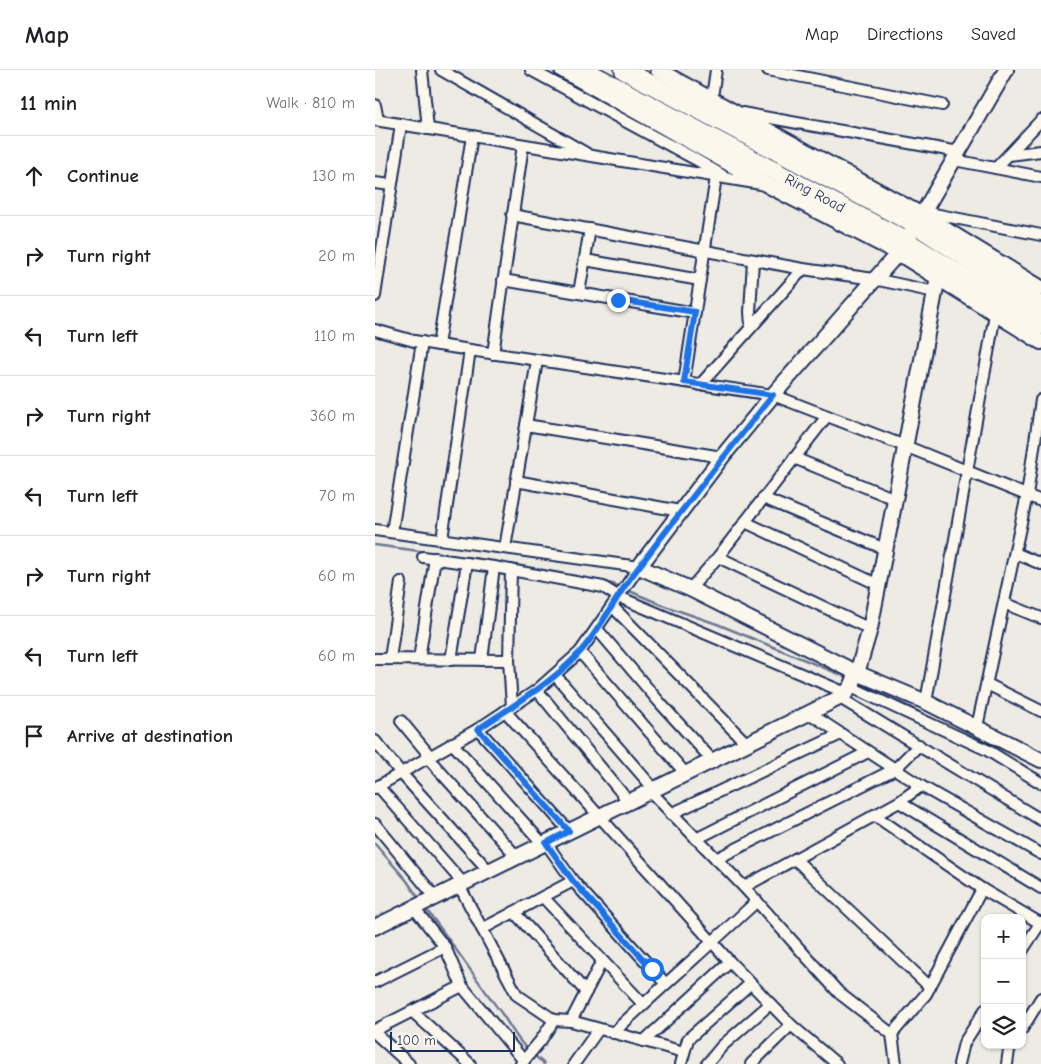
<!DOCTYPE html>
<html lang="en">
<head>
<meta charset="utf-8">
<style>
	:root { --surface:#fff; --page:#f2f2f2; --text:#202124; --muted:#757577; --line:#e0e0e0 }
	body { margin:0; font-family:"Comic Neue",sans-serif; background:var(--page); color:var(--text) }
	.controls { position:absolute; right:15px; bottom:15px; display:grid; overflow:hidden; border-radius:10px; box-shadow:0 1px 4px #0004 }
	.controls button { width:45px; height:45px; display:grid; place-items:center; padding:0; border:0; border-bottom:1px solid var(--line); background:var(--surface); color:var(--text); font:25px sans-serif }
	.scale { position:absolute; left:15px; bottom:12px; width:125px; box-sizing:border-box; padding-left:5px; border:2px solid #1b2f5e; border-top:0; font-size:14px; line-height:18px; white-space:nowrap; color:#1b2f5e; -webkit-text-stroke:4px #fbf7ec; paint-order:stroke }
	.stop { position:absolute; width:15px; height:15px; margin:-11px; border:4px solid #1a73e8; border-radius:50%; background:#fff }
	.stop.end { background:#1a73e8; border-color:#fff; box-shadow:0 1px 5px #0008 }
	.list { margin:0; padding:0; list-style:none }
	h2 { display:flex; justify-content:space-between; align-items:center; height:65px; margin:0; padding:0 20px; font-size:21px }
	h2 small { font-size:16px; font-weight:400; color:var(--muted) }
	.list li { display:grid; grid-template-columns:32px 1fr auto; gap:15px; align-items:center; box-sizing:border-box; height:80px; padding:0 20px; border-top:1px solid var(--line) }
	.list b { display:block; font-size:19px; white-space:nowrap }
	.list em { font-size:16px; font-style:normal; color:var(--muted) }
	.icon { flex:none; width:28px; height:28px; fill:none; stroke:currentColor; stroke-width:2; stroke-linecap:round; stroke-linejoin:round }
	.map { position:relative; flex:none; width:666px; height:994px; overflow:hidden }
	header { display:flex; align-items:center; gap:30px; box-sizing:border-box; height:70px; padding:0 25px; background:var(--surface); border-bottom:1px solid var(--line) }
	header strong { font-size:24px }
	nav { display:flex; gap:28px; margin-inline-start:auto; font-size:18px }
	main { display:flex }
	aside { flex:1; background:var(--surface) }
	.map>svg:first-child { display:block }
	.lines { fill:none; stroke-linecap:round; stroke-linejoin:round }
	.stream { stroke:#6d7892; stroke-width:2.5 }
	.street-casing { stroke:#1b2f5e; stroke-width:14 }
	.secondary-casing { stroke:#1b2f5e; stroke-width:18 }
	.highway-casing { stroke:#1b2f5e; stroke-width:21 }
	.street { stroke:#fbf7ec; stroke-width:10 }
	.secondary { stroke:#fbf7ec; stroke-width:14 }
	.highway { stroke:#fbf7ec; stroke-width:18 }
	.route { stroke:#1a73e8; stroke-width:6 }
	.labels { text-anchor:middle; dominant-baseline:central; stroke-width:4; stroke-linejoin:round; paint-order:stroke }
	.street-label { font-size:15px; fill:#1b2f5e; stroke:#fbf7ec }
</style>
</head>
<body>
<header>
<strong>Map</strong>
<nav><a>Map</a><a>Directions</a><a>Saved</a></nav>
</header>
<main>
<aside>
<h2>11 min<small>Walk · 810 m</small></h2>
<ul class="list">
<li><svg class="icon" aria-label="ahead" viewBox="0 0 24 24"><path d="M12 20V5M6 11l6-6 6 6"/></svg><div><b>Continue</b></div><em>130 m</em></li>
<li><svg class="icon" aria-label="right" viewBox="0 0 24 24"><path d="M7 20v-9h11M14 6l5 5-5 5"/></svg><div><b>Turn right</b></div><em>20 m</em></li>
<li><svg class="icon" aria-label="left" viewBox="0 0 24 24"><path d="M17 20v-9H6M10 6l-5 5 5 5"/></svg><div><b>Turn left</b></div><em>110 m</em></li>
<li><svg class="icon" aria-label="right" viewBox="0 0 24 24"><path d="M7 20v-9h11M14 6l5 5-5 5"/></svg><div><b>Turn right</b></div><em>360 m</em></li>
<li><svg class="icon" aria-label="left" viewBox="0 0 24 24"><path d="M17 20v-9H6M10 6l-5 5 5 5"/></svg><div><b>Turn left</b></div><em>70 m</em></li>
<li><svg class="icon" aria-label="right" viewBox="0 0 24 24"><path d="M7 20v-9h11M14 6l5 5-5 5"/></svg><div><b>Turn right</b></div><em>60 m</em></li>
<li><svg class="icon" aria-label="left" viewBox="0 0 24 24"><path d="M17 20v-9H6M10 6l-5 5 5 5"/></svg><div><b>Turn left</b></div><em>60 m</em></li>
<li><svg class="icon" aria-label="arrive" viewBox="0 0 24 24"><path d="M6 21V4h12l-3 4 3 4H6"/></svg><div><b>Arrive at destination</b></div></li>
</ul>
</aside>
<div class="map">
<svg width="666" height="994" viewBox="0 0 666 994">
	<rect width="100%" height="100%" fill="#eeebe4"/>
	<filter id="ink" filterUnits="userSpaceOnUse"><feTurbulence type="fractalNoise" baseFrequency=".02" numOctaves="2"/><feDisplacementMap in="SourceGraphic" scale="10" xChannelSelector="R" yChannelSelector="G"/><feConvolveMatrix kernelMatrix="1 2 1 2 8 2 1 2 1" color-interpolation-filters="sRGB"/></filter>
	<g filter="url(#ink)">
		<g class="lines">
			<g class="stream">
				<polyline points="0,475 103,489 238,514 247,518"/>
				<polyline points="252,520 290,536 342,554 474,608"/>
				<polyline points="484,613 516,627 571,656"/>
				<polyline points="646,695 666,706"/>
				<polyline points="0,774 32,811 44,829"/>
				<path d="M 50,838 C 77,872 101,909 127,944 C 136,957 142,970 154,981"/>
				<polyline points="158,984 169,994"/>
			</g>
			<g class="street-casing">
				<g id="street">
					<polyline points="47,0 53,59"/>
					<polyline points="66,0 211,83"/>
					<polyline points="156,0 320,89 347,105"/>
					<polyline points="393,0 567,35"/>
					<polyline points="336,34 341,0"/>
					<polyline points="0,35 3,50"/>
					<polyline points="367,43 584,82"/>
					<polyline points="0,50 386,114"/>
					<polyline points="634,85 666,81"/>
					<polyline points="579,90 666,107"/>
					<polyline points="621,98 666,50"/>
					<polyline points="0,113 16,115"/>
					<polyline points="549,142 666,165"/>
					<polyline points="137,145 428,199 499,209 560,222"/>
					<polyline points="210,190 325,210"/>
					<polyline points="128,210 320,243"/>
					<polyline points="204,223 215,159"/>
					<polyline points="0,226 26,54"/>
					<polyline points="376,255 375,242 378,190"/>
					<polyline points="0,260 39,271 95,280 398,325 530,376 666,431"/>
					<polyline points="63,275 97,66"/>
					<polyline points="118,284 148,75"/>
					<polyline points="309,312 341,107"/>
					<polyline points="325,315 428,199"/>
					<polyline points="151,355 347,387"/>
					<polyline points="419,388 520,429"/>
					<polyline points="141,411 305,441"/>
					<polyline points="388,428 510,479"/>
					<polyline points="370,452 504,515"/>
					<polyline points="0,460 264,497"/>
					<polyline points="17,462 47,272"/>
					<polyline points="67,469 95,280"/>
					<polyline points="130,478 162,291"/>
					<polyline points="640,483 666,494"/>
					<polyline points="48,487 119,497 228,517 244,527 471,623"/>
					<polyline points="343,487 495,559"/>
					<polyline points="136,500 134,590 137,637"/>
					<polyline points="315,519 343,487 452,346"/>
					<polyline points="629,533 666,548"/>
					<polyline points="238,537 372,674"/>
					<polyline points="222,559 286,634 338,691"/>
					<polyline points="205,582 311,704"/>
					<polyline points="0,589 134,590"/>
					<polyline points="15,589 26,512"/>
					<polyline points="44,589 60,488"/>
					<polyline points="76,590 92,493"/>
					<polyline points="107,590 119,497"/>
					<polyline points="180,605 279,719"/>
					<polyline points="612,614 666,641"/>
					<polyline points="476,617 612,680 666,713"/>
					<polyline points="162,620 254,732"/>
					<polyline points="465,628 666,750"/>
					<polyline points="551,632 620,244"/>
					<polyline points="130,641 355,892 416,955 462,994"/>
					<polyline points="434,643 546,716 666,784"/>
					<polyline points="26,651 55,686"/>
					<polyline points="602,657 652,425 666,330"/>
					<polyline points="103,659 194,761"/>
					<polyline points="0,671 26,703 114,801"/>
					<polyline points="77,673 168,774"/>
					<polyline points="52,687 142,787"/>
					<polyline points="3,716 88,813"/>
					<polyline points="0,718 103,659 162,620 205,582 264,497"/>
					<polyline points="275,721 369,817 464,923 517,964"/>
					<polyline points="524,732 666,818"/>
					<polyline points="296,744 466,664"/>
					<polyline points="499,745 607,819 665,853"/>
					<polyline points="0,754 60,827"/>
					<polyline points="321,769 493,682"/>
					<polyline points="171,773 198,811 290,913"/>
					<polyline points="341,789 520,699 544,675"/>
					<polyline points="420,789 555,917"/>
					<polyline points="84,815 142,925 179,950 196,951 309,982"/>
					<polyline points="369,817 524,732 546,716"/>
					<polyline points="168,827 268,934"/>
					<polyline points="39,838 70,877 87,916 149,991"/>
					<polyline points="139,842 211,922"/>
					<polyline points="107,859 198,811"/>
					<polyline points="647,881 666,852"/>
					<polyline points="0,912 70,877"/>
					<polyline points="38,942 95,994"/>
					<polyline points="196,951 227,891"/>
					<polyline points="647,959 666,928"/>
					<polyline points="0,960 87,916"/>
					<polyline points="0,963 34,994"/>
					<path d="M 238,963 C 285,918 334,876 382,831"/>
					<polyline points="269,971 355,892"/>
					<polyline points="146,994 166,970 179,950"/>
					<polyline points="199,994 223,960"/>
					<polyline points="306,994 313,969 375,914"/>
					<polyline points="332,994 347,976 395,934"/>
					<polyline points="376,994 416,955"/>
					<polyline points="521,994 517,964 551,924 607,819"/>
					<polyline points="584,994 589,973 610,940"/>
					<polyline points="632,994 634,980 637,975"/>
				</g>
			</g>
			<g class="secondary-casing">
				<g id="secondary">
					<polyline points="187,0 394,116 523,183 666,272"/>
					<polyline points="283,0 547,145 666,218"/>
					<polyline points="631,0 541,155 523,183 398,325 347,387 264,497 315,519 482,603 551,632 666,690"/>
					<polyline points="0,857 434,643 468,626 476,617 482,603 495,559 563,207"/>
				</g>
			</g>
			<g class="highway-casing">
				<g id="highway">
					<polyline points="209,0 531,171 666,255"/>
					<polyline points="249,0 541,155 666,236"/>
				</g>
			</g>
			<use href="#street" class="street"/>
			<use href="#secondary" class="secondary"/>
			<use href="#highway" class="highway"/>
		</g>
	</g>
	<g class="lines" filter="url(#ink)">
		<path class="route" d="M 243,230 L 320,242 L 309,312 L 398,325 C 350,385 303,445 257,506 C 239,530 226,558 206,581 C 178,613 137,636 103,659 L 194,761 L 171,773 L 198,811 L 277,899"/>
	</g>
	<g class="labels">
		<g class="street-label">
			<text transform="translate(440 123) rotate(28)">Ring Road</text>
		</g>
	</g>
</svg>
<div class="controls">
<button>+</button>
<button>−</button>
<button><svg class="icon" aria-label="layers" viewBox="0 0 24 24"><path d="M12 4l9 5-9 5-9-5zM3 14l9 5 9-5"/></svg></button>
</div>
<div class="scale">100 m</div>
<div class="stop" style="left:277px;top:899px"></div>
<div class="stop end" style="left:243px;top:230px"></div>
</div>
</main>
</body>
</html>
